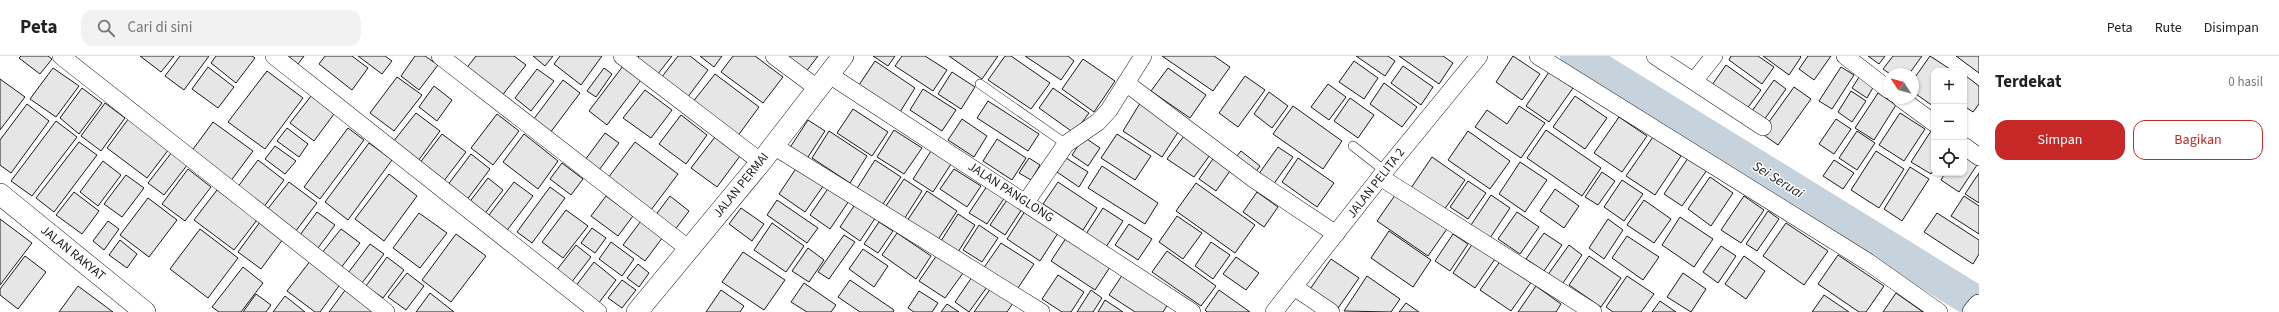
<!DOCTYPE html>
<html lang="id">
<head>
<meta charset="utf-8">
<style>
	:root { --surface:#fff; --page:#f2f2f2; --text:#222; --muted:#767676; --line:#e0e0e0; --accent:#c62828 }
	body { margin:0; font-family:"Source Sans 3",sans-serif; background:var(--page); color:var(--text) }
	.controls { position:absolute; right:12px; top:12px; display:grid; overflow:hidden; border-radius:8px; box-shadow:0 1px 3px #0004 }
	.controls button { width:36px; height:36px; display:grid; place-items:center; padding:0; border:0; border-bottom:1px solid var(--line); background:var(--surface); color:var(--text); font:20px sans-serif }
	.compass { position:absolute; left:1883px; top:12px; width:36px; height:36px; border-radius:50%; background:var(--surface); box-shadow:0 1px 3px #0004; rotate:306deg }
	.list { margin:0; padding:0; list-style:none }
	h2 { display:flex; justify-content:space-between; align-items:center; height:52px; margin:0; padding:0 16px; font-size:17px }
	h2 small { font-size:13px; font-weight:400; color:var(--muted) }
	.actions { display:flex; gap:8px; padding:12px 16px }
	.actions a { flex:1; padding:9px 0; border:1px solid var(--accent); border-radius:12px; text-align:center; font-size:14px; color:var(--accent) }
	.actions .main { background:var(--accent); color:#fff }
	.icon { flex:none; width:22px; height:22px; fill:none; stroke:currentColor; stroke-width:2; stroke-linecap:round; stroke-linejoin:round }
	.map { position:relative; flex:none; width:1979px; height:256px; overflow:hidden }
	header { display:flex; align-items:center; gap:24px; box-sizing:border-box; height:56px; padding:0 20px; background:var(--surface); border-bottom:1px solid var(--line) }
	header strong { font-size:19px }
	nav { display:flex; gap:22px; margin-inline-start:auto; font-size:14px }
	.search { width:280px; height:36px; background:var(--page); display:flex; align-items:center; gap:10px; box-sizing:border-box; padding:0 14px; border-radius:12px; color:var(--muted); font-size:15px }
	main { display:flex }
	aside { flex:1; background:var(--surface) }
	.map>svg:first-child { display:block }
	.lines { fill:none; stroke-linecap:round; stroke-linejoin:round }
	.river { stroke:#c6d2dc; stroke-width:34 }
	.building { fill:#e6e6e6; stroke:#1a1a1a }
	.service-casing { stroke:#1a1a1a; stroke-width:10 }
	.minor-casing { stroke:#1a1a1a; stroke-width:18 }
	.tertiary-casing { stroke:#1a1a1a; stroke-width:22 }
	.service { stroke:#fff; stroke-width:9 }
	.minor { stroke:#fff; stroke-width:17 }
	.tertiary { stroke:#fff; stroke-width:21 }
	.labels { text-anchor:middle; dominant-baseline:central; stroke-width:3; stroke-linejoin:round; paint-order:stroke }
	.street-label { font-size:13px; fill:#1a1a1a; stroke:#fff }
	.water-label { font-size:14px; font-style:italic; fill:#1a1a1a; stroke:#fff }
</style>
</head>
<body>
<header>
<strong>Peta</strong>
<div class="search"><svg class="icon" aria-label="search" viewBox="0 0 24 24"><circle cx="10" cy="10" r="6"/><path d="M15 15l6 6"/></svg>Cari di sini</div>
<nav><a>Peta</a><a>Rute</a><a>Disimpan</a></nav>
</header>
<main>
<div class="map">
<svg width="1979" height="256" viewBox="0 0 1979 256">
	<rect width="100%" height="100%" fill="#fff"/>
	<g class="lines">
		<polyline class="river" points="1577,0 1979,248"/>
	</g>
	<g class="building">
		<polygon points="21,0 48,0 52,3 40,18 19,2"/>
		<polygon points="140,0 174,0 161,16"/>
		<polygon points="180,0 209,0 184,34 165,20"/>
		<polygon points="216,0 252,0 255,2 236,27 211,7"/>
		<polygon points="288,0 304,0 298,8"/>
		<polygon points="325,0 352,0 368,12 352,34 319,8"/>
		<polygon points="358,0 385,0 392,5 382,18"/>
		<polygon points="415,0 425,0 438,9 419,34 401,20"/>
		<polygon points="476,0 514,0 526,9 501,41 465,14"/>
		<polygon points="533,0 553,0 545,10"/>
		<polygon points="560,0 602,0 581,29 554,8"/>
		<polygon points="639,0 672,0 657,19 636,3"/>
		<polygon points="678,0 690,0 708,14 687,42 661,22"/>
		<polygon points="700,0 722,0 714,11"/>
		<polygon points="733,0 755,0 783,21 763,47 721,16"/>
		<polygon points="782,0 818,0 805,17"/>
		<polygon points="873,0 895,0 888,10"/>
		<polygon points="902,0 925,0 947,14 933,35 895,10"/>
		<polygon points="949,0 998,0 982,23"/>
		<polygon points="1005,0 1011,0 1050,27 1031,53 988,24"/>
		<polygon points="1025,0 1068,0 1074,5 1061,24"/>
		<polygon points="1162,0 1214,0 1230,11 1213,35"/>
		<polygon points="1356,0 1388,0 1395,5 1385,20"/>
		<polygon points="1399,0 1443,0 1453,7 1439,28"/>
		<polygon points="1513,0 1540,18 1522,44 1496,26"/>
		<polygon points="1731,0 1758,0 1774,11 1762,28 1729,4"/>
		<polygon points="1763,0 1800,0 1801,1 1789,19"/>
		<polygon points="1808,0 1831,0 1814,24 1799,13"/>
		<polygon points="1868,0 1885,0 1879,8"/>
		<polygon points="1893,0 1922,0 1909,18 1890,18 1883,13"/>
		<polygon points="1930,0 1953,15 1934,15 1933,50 1913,36 1913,24"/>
		<polygon points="1956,0 1979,0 1979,17"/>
		<polygon points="1083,3 1115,25 1094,56 1062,33"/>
		<polygon points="875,5 915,32 900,56 859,29"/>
		<polygon points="1354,5 1378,22 1364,43 1339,26"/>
		<polygon points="1726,9 1761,34 1746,54 1712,29"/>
		<polygon points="623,10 641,24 607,69 589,55"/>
		<polygon points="1403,10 1433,31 1421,49 1391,27"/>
		<polygon points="208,11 234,31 218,52 192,33"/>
		<polygon points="1841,11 1854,19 1832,53 1819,45"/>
		<polygon points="53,12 79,30 56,61 30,43"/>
		<polygon points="604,12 612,18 596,41 587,35"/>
		<polygon points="1168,12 1206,39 1190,62 1151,35"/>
		<polygon points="537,13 554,25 531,55 515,42"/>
		<polygon points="267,15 303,42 265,93 228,66"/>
		<polygon points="952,16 975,31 961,53 938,38"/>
		<polygon points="1549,16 1573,32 1549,66 1526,50"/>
		<polygon points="715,18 759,51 737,81 692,47"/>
		<polygon points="1861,18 1875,28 1867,42 1852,32"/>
		<polygon points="1245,20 1265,34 1238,71 1219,57"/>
		<polygon points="1966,20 1979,30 1979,48 1973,56 1964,50 1964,24"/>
		<polygon points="397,21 422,39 394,75 370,57"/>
		<polygon points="0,23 25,41 0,74"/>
		<polygon points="563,24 580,37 550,77 533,64"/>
		<polygon points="1774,24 1786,33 1764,64 1752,55"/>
		<polygon points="1384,27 1417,51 1402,71 1370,48"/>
		<polygon points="1328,28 1346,41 1329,64 1311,51"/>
		<polygon points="434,30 452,44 437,65 419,51"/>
		<polygon points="1794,31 1811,43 1778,89 1761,77"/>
		<polygon points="82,32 102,47 79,78 60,62"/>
		<polygon points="1053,32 1089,57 1074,77 1039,52"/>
		<polygon points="923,33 956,54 942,75 910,54"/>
		<polygon points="645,34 672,54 651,82 623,62"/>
		<polygon points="1851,35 1866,45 1852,66 1838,56"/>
		<polygon points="1269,36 1288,50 1272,72 1254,58"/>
		<polygon points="1878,37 1896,49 1874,84 1855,72"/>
		<polygon points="311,40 334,58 314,85 290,67"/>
		<polygon points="1575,40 1607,62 1585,93 1553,71"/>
		<polygon points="1350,42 1374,59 1358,82 1334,65"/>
		<polygon points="1142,44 1182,70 1162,101 1123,75"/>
		<polygon points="988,45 1039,78 1028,95 977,62"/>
		<polygon points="105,47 125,62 101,95 81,80"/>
		<polygon points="27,48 49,65 11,117 0,109 0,84"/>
		<polygon points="1293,50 1342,85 1323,113 1273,78"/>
		<polygon points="1519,50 1545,67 1521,102 1475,71 1487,54 1507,68"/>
		<polygon points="853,53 888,76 872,100 837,77"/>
		<polygon points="416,57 440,75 418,105 393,86"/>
		<polygon points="1900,57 1925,73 1904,105 1879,89"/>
		<polygon points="497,58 519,75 493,109 471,92"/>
		<polygon points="681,59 707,79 686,108 659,88"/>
		<polygon points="1619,61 1647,80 1622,116 1594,97"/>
		<polygon points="129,62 169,93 147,122 107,92"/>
		<polygon points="962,63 987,80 974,101 948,84"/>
		<polygon points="1836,63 1851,73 1834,98 1819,88"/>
		<polygon points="808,64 825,75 806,104 789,93"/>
		<polygon points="56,65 77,81 32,140 11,125"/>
		<polygon points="213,66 253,95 230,126 191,96"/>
		<polygon points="287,72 308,88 299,101 277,85"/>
		<polygon points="348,72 364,84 320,143 304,131"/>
		<polygon points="894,74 922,92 904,118 877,101"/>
		<polygon points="1546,74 1601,112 1582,140 1527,102"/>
		<polygon points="829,75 867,100 850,127 812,102"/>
		<polygon points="1468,75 1510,105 1490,133 1448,104"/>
		<polygon points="1857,75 1875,87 1857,114 1839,102"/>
		<polygon points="1931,75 1934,77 1934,113 1931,118 1911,106"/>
		<polygon points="605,77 619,87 599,114 585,104"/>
		<polygon points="442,78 466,96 443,126 419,108"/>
		<polygon points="524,78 558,105 538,133 503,106"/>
		<polygon points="1117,78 1151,100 1135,124 1101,102"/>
		<polygon points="1184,80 1210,99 1194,121 1167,103"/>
		<polygon points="715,81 740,100 717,131 691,112"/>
		<polygon points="1084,81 1100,92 1088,110 1072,99"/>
		<polygon points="1653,81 1681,100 1655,139 1626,120"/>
		<polygon points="997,83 1026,102 1012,124 983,105"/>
		<polygon points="79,86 97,99 54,156 36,142"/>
		<polygon points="635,86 678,118 651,154 608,122"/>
		<polygon points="369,87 392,104 348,164 325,146"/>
		<polygon points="275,90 296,105 285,118 265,103"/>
		<polygon points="1278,91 1293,101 1273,129 1258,119"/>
		<polygon points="1964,94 1979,106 1959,136 1941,124 1945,117 1964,117"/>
		<polygon points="931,95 951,108 933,136 913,123"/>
		<polygon points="1241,95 1260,110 1255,117 1235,102"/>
		<polygon points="1876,95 1904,113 1879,152 1851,134"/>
		<polygon points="172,96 188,108 164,139 148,127"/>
		<polygon points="471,98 490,113 466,145 447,130"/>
		<polygon points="1215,100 1232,112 1216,135 1199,123"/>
		<polygon points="1432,101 1465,124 1444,154 1411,132"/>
		<polygon points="1029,102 1040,109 1031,124 1019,117"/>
		<polygon points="1066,102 1088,116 1079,131 1057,116"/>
		<polygon points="1298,102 1334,127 1317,151 1282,126"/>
		<polygon points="1688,102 1707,114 1682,150 1664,138"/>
		<polygon points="258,104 284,124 263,152 237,132"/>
		<polygon points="875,104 901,121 881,151 856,134"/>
		<polygon points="1834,104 1854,117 1843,133 1823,120"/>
		<polygon points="103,105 121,119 98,150 80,136"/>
		<polygon points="1520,106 1547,124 1525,156 1499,138"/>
		<polygon points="562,107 583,123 571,139 550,123"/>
		<polygon points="1102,110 1158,147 1145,168 1088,132"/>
		<polygon points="797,111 824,129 805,156 779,138"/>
		<polygon points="1910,111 1929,123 1902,165 1884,153"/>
		<polygon points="188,113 211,131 185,165 162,148"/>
		<polygon points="954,113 981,130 967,151 940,133"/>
		<polygon points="1602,116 1615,125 1598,149 1585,141"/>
		<polygon points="1979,117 1979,147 1965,138"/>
		<polygon points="389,118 417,140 384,185 355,163"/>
		<polygon points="126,119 144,132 122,161 104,148"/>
		<polygon points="1710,121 1733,137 1711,170 1688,153"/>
		<polygon points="488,122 503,134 483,160 468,148"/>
		<polygon points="904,123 922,135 903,165 884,153"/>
		<polygon points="1622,124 1643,138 1624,165 1604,151"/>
		<polygon points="1468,125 1486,137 1468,163 1450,151"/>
		<polygon points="289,126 317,147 295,176 266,155"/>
		<polygon points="514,126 533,140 505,177 486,163"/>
		<polygon points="1058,126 1097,152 1083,174 1043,148"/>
		<polygon points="1196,127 1255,169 1235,197 1176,155"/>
		<polygon points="987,130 1005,141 987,168 969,157"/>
		<polygon points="550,131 565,142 532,187 517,176"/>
		<polygon points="829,131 849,145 830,173 810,159"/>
		<polygon points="1555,133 1579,150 1564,172 1540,155"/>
		<polygon points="217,134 257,164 234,194 194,164"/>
		<polygon points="927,135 957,155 937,185 907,165"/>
		<polygon points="1398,135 1449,170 1428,200 1377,165"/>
		<polygon points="74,136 99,155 82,178 56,159"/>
		<polygon points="1257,136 1278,151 1264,171 1243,156"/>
		<polygon points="1491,139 1510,152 1490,182 1471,169"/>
		<polygon points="606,140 633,160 618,180 591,160"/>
		<polygon points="670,140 689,155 674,175 655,160"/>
		<polygon points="1744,140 1764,154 1741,187 1721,174"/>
		<polygon points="1964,140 1979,150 1979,178 1951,160"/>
		<polygon points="1009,141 1024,150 1005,179 990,169"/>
		<polygon points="148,142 177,164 149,201 120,179"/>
		<polygon points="777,144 818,172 807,187 767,159"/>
		<polygon points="1644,144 1671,163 1654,187 1627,169"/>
		<polygon points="856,147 876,161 860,185 840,171"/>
		<polygon points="741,152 764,168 752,185 729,168"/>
		<polygon points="1027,152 1060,174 1040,205 1007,183"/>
		<polygon points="1103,152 1123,165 1106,191 1086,178"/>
		<polygon points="566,154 588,170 563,202 542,186"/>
		<polygon points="1768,155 1779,163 1757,195 1746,188"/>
		<polygon points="317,156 335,169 318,192 300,179"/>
		<polygon points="1517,156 1539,171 1520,198 1498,183"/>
		<polygon points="419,157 447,177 420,212 393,192"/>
		<polygon points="1937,157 1979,184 1979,198 1973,208 1924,176"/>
		<polygon points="958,158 975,169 958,196 941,185"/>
		<polygon points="1177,160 1202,177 1183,203 1159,186"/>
		<polygon points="1680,161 1713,183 1694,211 1662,189"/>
		<polygon points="0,163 32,187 0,229"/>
		<polygon points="1608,163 1623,174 1604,203 1589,192"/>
		<polygon points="108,165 119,173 104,194 93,185"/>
		<polygon points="641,165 663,181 645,205 623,189"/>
		<polygon points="260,166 283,183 261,213 238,196"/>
		<polygon points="879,166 893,175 878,197 864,188"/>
		<polygon points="772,167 804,190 786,216 754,194"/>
		<polygon points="1786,167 1828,195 1804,229 1763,200"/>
		<polygon points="1129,168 1152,183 1138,204 1115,189"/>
		<polygon points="979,169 998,182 982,206 963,194"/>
		<polygon points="592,172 606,182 595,197 581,187"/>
		<polygon points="200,173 238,202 208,242 170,213"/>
		<polygon points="341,173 360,187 340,213 321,198"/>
		<polygon points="1389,175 1431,204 1413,231 1371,202"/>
		<polygon points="897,177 931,200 916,223 882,199"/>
		<polygon points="1544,177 1562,189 1544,215 1526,203"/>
		<polygon points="456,178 486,200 451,246 422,224"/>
		<polygon points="1453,178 1468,188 1450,215 1435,205"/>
		<polygon points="844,179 855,186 829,223 818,216"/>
		<polygon points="1068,179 1112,208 1095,234 1051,205"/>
		<polygon points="1627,180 1659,201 1643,224 1612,202"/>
		<polygon points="120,184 137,198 127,212 109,199"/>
		<polygon points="611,186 634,203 622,220 599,203"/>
		<polygon points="1211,186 1230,199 1213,223 1195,210"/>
		<polygon points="1001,187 1034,208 1016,235 983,213"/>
		<polygon points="1473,187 1495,203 1475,232 1453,217"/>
		<polygon points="370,188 384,198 362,227 348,217"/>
		<polygon points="576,189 591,201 571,227 556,215"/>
		<polygon points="1569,189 1582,199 1561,230 1547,220"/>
		<polygon points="1721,190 1736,200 1718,227 1703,216"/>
		<polygon points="808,192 824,204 809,226 792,215"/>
		<polygon points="863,193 888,210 874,231 849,213"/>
		<polygon points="1167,195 1216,230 1201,250 1152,216"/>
		<polygon points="743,196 785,224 764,254 722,226"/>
		<polygon points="937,199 963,217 945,242 919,225"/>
		<polygon points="1838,199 1884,230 1866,256 1859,256 1818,228"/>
		<polygon points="25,200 46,216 18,253 0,239 0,233"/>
		<polygon points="1589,200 1621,222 1601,251 1569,229"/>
		<polygon points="1744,200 1765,215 1746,243 1725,228"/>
		<polygon points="387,201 404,214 383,242 366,230"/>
		<polygon points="1236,201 1259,217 1246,234 1223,218"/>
		<polygon points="1331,203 1359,222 1336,255 1308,236"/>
		<polygon points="311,204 341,227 320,256 315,256 287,235"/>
		<polygon points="1501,204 1532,225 1511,255 1480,234"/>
		<polygon points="594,206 616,224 598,248 575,231"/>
		<polygon points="638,208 649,217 639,231 627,222"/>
		<polygon points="243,211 263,227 241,256 219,256 212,251"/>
		<polygon points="407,217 424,230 406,254 388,241"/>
		<polygon points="1683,217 1706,233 1691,256 1667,241"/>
		<polygon points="1123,218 1168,248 1163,256 1135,256 1109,239"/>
		<polygon points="1058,219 1084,236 1071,256 1062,256 1042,243"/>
		<polygon points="1367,220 1400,243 1391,256 1344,255"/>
		<polygon points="1627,220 1654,238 1641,256 1613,256 1606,251"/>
		<polygon points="972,221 987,231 969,256 955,246"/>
		<polygon points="622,224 636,234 622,252 608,242"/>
		<polygon points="850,224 894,254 893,256 860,256 838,241"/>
		<polygon points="804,227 836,249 831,256 807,256 791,246"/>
		<polygon points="78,230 113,256 59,256"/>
		<polygon points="1536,230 1561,248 1556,256 1518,256"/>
		<polygon points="991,232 1013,247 1007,256 974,256"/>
		<polygon points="346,233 377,256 329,256"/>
		<polygon points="721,234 744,250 740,256 706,256"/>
		<polygon points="1091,234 1102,242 1093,256 1077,256"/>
		<polygon points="1219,234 1250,256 1207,256 1205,254"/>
		<polygon points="919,235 938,247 932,256 914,256 908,252"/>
		<polygon points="430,237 454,256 416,256"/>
		<polygon points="1896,237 1923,256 1883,256"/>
		<polygon points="256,238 271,249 266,256 243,256"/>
		<polygon points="1824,239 1849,256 1812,256"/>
		<polygon points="285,240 305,256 273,256"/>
		<polygon points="1105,244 1123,256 1098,256"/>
		<polygon points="1660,245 1676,256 1652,256"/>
		<polygon points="1406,247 1419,256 1399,256"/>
		<polygon points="947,248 959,256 941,256"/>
	</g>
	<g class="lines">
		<g class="service-casing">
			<g id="service">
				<polyline points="980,28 1066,88"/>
				<polyline points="1353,90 1385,115"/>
			</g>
		</g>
		<g class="minor-casing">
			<g id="minor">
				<polyline points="61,0 386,256"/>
				<polyline points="274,0 598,256"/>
				<polyline points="440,0 689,193"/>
				<polyline points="622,0 761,106"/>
				<polyline points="774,0 817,32"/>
				<polyline points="1538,0 1868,206 1939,256"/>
				<polyline points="1655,0 1763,71"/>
				<polyline points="1845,0 1889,34"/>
				<polyline points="828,18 1192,256"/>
				<polyline points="1694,25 1714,0"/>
				<polyline points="1126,27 1255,124 1336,178"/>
				<polyline points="1900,42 1934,67"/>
				<polyline points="772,89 1041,256"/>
				<polyline points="1964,90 1979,101"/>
				<polyline points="1380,121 1593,256"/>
				<polyline points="1026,146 1066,88 1098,66 1109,54 1143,0"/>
				<polyline points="1294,231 1331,256"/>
				<polyline points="1274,256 1385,115 1479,0"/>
			</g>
		</g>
		<g class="tertiary-casing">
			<g id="tertiary">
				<polyline points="0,138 145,256"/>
				<polyline points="637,256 761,106 843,0"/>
				<polyline points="1973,256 1979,249"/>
			</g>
		</g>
		<use href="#service" class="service"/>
		<use href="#minor" class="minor"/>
		<use href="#tertiary" class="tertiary"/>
	</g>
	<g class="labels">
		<g class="street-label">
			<text transform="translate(1376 127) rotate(-52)">JALAN PELITA 2</text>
			<text transform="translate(741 129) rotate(-51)">JALAN PERMAI</text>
			<text transform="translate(1011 136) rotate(33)">JALAN PANGLONG</text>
			<text transform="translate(73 197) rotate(39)">JALAN RAKYAT</text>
		</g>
		<g class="water-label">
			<text transform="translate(1778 124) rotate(32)">Sei Seruai</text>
		</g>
	</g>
</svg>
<div class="controls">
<button>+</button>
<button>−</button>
<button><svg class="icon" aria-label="locate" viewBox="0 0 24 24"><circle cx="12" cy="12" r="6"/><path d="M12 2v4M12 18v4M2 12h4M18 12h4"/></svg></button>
</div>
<svg class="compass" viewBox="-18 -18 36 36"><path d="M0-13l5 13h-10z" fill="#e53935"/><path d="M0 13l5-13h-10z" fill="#767676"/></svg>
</div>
<aside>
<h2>Terdekat<small>0 hasil</small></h2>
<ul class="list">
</ul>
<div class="actions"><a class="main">Simpan</a><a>Bagikan</a></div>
</aside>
</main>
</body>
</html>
